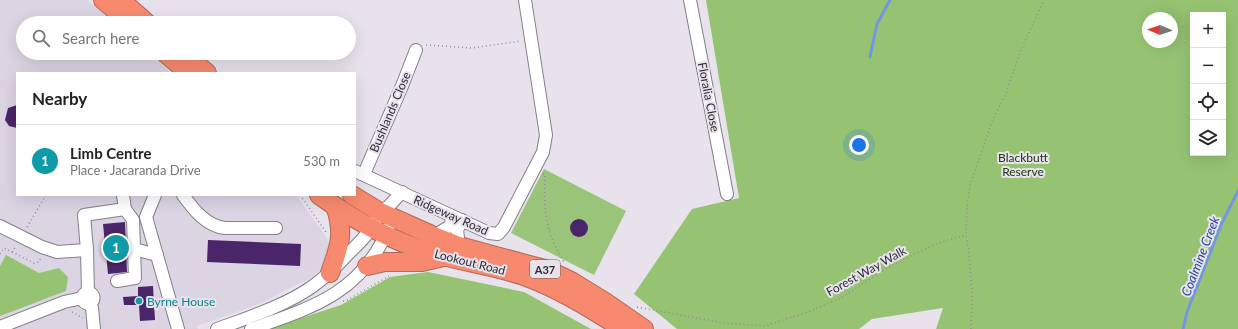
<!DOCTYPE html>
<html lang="en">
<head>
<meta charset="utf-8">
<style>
	:root { --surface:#fff; --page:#f2f2f2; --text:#222; --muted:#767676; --line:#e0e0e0; --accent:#d93025 }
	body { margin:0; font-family:Lato,sans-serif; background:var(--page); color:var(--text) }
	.controls { position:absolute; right:12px; top:12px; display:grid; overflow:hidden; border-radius:0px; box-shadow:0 4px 16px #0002 }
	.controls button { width:36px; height:36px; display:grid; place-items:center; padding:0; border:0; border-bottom:1px solid var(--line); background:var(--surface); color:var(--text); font:20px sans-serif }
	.compass { position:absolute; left:1142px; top:12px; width:36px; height:36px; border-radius:50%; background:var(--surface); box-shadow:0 4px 16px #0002; rotate:272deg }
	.you { position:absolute; left:859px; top:145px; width:14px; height:14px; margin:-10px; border:3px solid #fff; border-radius:50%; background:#1a73e8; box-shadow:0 0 0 6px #1a73e833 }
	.badge { display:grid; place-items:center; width:26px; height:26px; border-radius:50%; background:var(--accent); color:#fff; font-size:13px; font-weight:700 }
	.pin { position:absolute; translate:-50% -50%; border:2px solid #fff; box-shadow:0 1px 4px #0006 }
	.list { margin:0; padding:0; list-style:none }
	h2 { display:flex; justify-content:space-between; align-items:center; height:52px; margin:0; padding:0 16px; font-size:17px }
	h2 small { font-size:13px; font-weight:400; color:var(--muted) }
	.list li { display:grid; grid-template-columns:26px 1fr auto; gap:12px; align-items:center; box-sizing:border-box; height:72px; padding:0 16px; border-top:1px solid var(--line) }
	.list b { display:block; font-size:15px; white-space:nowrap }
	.list p { margin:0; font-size:13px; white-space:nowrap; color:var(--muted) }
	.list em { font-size:13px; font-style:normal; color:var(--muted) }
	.icon { flex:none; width:22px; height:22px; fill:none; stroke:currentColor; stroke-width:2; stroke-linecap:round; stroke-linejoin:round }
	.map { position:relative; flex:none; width:1238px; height:329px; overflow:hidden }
	.search { position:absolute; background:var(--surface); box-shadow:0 4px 16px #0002; left:16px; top:16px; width:340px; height:44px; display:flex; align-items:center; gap:10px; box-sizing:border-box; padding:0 14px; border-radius:22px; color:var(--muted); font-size:15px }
	.panel { position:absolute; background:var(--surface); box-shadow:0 4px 16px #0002; left:16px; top:72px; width:340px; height:124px; border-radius:0px }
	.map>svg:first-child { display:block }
	.built { fill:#dad4e3 }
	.green { fill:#9ac47a }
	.forest { fill:#96c372; fill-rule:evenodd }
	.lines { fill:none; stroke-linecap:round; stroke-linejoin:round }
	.stream { stroke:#7496e1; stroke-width:3 }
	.building { fill:#4b256a }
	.minor-casing { stroke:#837f88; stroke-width:14 }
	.highway-casing { stroke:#b16958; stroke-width:20 }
	.path { stroke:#908d94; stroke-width:1.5; stroke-dasharray:1 3; stroke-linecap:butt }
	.minor { stroke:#fff; stroke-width:12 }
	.highway { stroke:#f78a6e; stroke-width:18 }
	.culture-dot { fill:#0f9aa8; stroke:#e7e2ec; stroke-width:1.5 }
	.labels { text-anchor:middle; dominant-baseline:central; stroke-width:4; stroke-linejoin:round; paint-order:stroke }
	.shield { fill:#e7e2ec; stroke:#666368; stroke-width:1 }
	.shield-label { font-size:11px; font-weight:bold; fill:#2e2c30 }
	.street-label { font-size:12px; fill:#2e2c30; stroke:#e7e2ec }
	.park-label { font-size:12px; fill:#213312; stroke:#e7e2ec }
	.culture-label { font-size:12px; fill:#0d838f; stroke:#e7e2ec; text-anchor:start }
	.water-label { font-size:13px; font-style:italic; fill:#25469e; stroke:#e7e2ec }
</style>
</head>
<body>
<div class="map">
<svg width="1238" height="329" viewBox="0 0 1238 329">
	<rect width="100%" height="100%" fill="#e7e2ec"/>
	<polygon class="built" points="0,0 87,0 114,23 23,23 23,53 149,53 172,73 17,73 17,195 296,195 327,238 330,249 322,268 314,276 259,304 197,326 198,329 0,329"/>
	<polygon class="green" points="544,169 626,211 594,275 511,233"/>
	<g class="forest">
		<path d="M 706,0 L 1238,0 L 1238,329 L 936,329 L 943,308 L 872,319 L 859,329 L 677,329 L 634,294 L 692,209 L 739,198 ZM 1193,15 L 1223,15 L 1223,153 L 1193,153 ZM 1148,18 L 1172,18 L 1172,42 L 1148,42 Z"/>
		<polygon points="6,255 39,273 59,268 68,277 66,291 0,316 0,266"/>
		<polygon points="428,272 524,292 591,329 268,329 341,305 390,277"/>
	</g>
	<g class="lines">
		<g class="stream">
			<polyline points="870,57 877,24 890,0"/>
			<polyline points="1183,329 1187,312 1221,225 1238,191"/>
		</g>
	</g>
	<g class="building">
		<polygon points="17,105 17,128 9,126 5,120 8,108"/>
		<circle cx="579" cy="228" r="9"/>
		<polygon points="125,222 127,272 108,274 103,224"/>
		<polygon points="208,240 301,244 300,266 207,262"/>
		<polygon points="153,286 155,320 140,321 139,305 124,305 123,297 138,296 138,287"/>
	</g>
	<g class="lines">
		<g class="minor-casing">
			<g id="minor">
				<polyline points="690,0 727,194"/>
				<polyline points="355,171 489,233 498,234 504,227 543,152 546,135 525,0"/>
				<polyline points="364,174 402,86 416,50"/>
				<polyline points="123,195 125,209 133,220 134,249 157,255"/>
				<polyline points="155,195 146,217 178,329"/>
				<path d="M 183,195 C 193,209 206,226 225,228 L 276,228"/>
				<polyline points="376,214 388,207 402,192"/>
				<polyline points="0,226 42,247 57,252 87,250"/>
				<polyline points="434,236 450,226 453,217"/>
				<polyline points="459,246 457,230 462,220"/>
				<polyline points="117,281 135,278 134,249"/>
				<circle cx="88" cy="298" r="5.5"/>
				<polyline points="88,293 87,250 84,215 125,209"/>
				<polyline points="89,303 92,308 94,329"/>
				<polyline points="0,327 64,302 82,298"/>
				<path d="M 217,329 C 247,318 287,305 313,286 C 327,276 338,265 349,253 C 359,243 369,234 375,222"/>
				<path d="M 251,329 C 311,308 362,293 388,229"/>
			</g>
		</g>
		<g class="highway-casing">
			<g id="highway">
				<polyline points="103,0 130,23"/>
				<polyline points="123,2 147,23"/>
				<polyline points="165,53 189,73"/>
				<polyline points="183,53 207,73"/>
				<path d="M 319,195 C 354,220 391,241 432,253 C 462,262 494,266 524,276 C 557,288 585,305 615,324 L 621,329"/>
				<polyline points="352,195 380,212 434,236 459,246 548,270 571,281 605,302 644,329"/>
				<polyline points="367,266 385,262 422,262 443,257"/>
				<path d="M 330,273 C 339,247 345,234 335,206"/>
			</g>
		</g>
		<g class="path">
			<polyline points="426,45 472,48 521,41"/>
			<path d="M 543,174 L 545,174 C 544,195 544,217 551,236 C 554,245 559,253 564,262"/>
			<polyline points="300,195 326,232"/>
			<polyline points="27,227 46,195"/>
			<polyline points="12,252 34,263 39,262 41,257"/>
			<polyline points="0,254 4,248 12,252 16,246"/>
			<polyline points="343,301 346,301 389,276"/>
			<polyline points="637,307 724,323 765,326 805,313 839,299 894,264 938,243 966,235"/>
			<polyline points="72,312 83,318"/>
			<polyline points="971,329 972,294 969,253 966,235 967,206 970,185 993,119 1005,96 1021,50 1044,0"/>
		</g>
		<use href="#minor" class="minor"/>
		<use href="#highway" class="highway"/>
	</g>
	<circle class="culture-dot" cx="139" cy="301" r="4"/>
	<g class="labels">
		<rect class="shield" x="530" y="260" width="30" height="18" rx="3"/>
		<g class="shield-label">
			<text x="545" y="269">A37</text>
		</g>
		<g class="street-label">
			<text transform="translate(709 97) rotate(79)">Floralia Close</text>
			<text transform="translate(390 112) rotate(-67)">Bushlands Close</text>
			<text transform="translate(451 215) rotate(24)">Ridgeway Road</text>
			<text transform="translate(470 262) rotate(14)">Lookout Road</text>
			<text transform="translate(866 271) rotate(-29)">Forest Way Walk</text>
		</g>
		<g class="park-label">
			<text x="1023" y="157">Blackbutt<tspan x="1023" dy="14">Reserve</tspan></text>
		</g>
		<g class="culture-label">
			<text x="147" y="301">Byrne House</text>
		</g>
		<g class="water-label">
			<text transform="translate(1200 256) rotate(-69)">Coalmine Creek</text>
		</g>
	</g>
</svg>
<div class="controls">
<button>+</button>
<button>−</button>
<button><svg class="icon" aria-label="locate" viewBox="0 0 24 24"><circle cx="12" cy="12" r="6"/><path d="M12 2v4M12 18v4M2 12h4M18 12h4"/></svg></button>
<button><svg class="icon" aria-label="layers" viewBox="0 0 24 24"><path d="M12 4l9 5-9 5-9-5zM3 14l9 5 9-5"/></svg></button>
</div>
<svg class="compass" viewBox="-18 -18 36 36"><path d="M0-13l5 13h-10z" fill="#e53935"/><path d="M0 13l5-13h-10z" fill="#767676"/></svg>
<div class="you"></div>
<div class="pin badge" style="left:116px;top:248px;background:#0f9aa8">1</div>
<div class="search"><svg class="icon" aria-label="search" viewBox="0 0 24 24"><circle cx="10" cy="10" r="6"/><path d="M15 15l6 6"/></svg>Search here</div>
<section class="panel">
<h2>Nearby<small></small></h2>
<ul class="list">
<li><span class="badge" style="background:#0f9aa8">1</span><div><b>Limb Centre</b><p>Place · Jacaranda Drive</p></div><em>530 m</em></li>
</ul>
</section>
</div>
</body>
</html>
